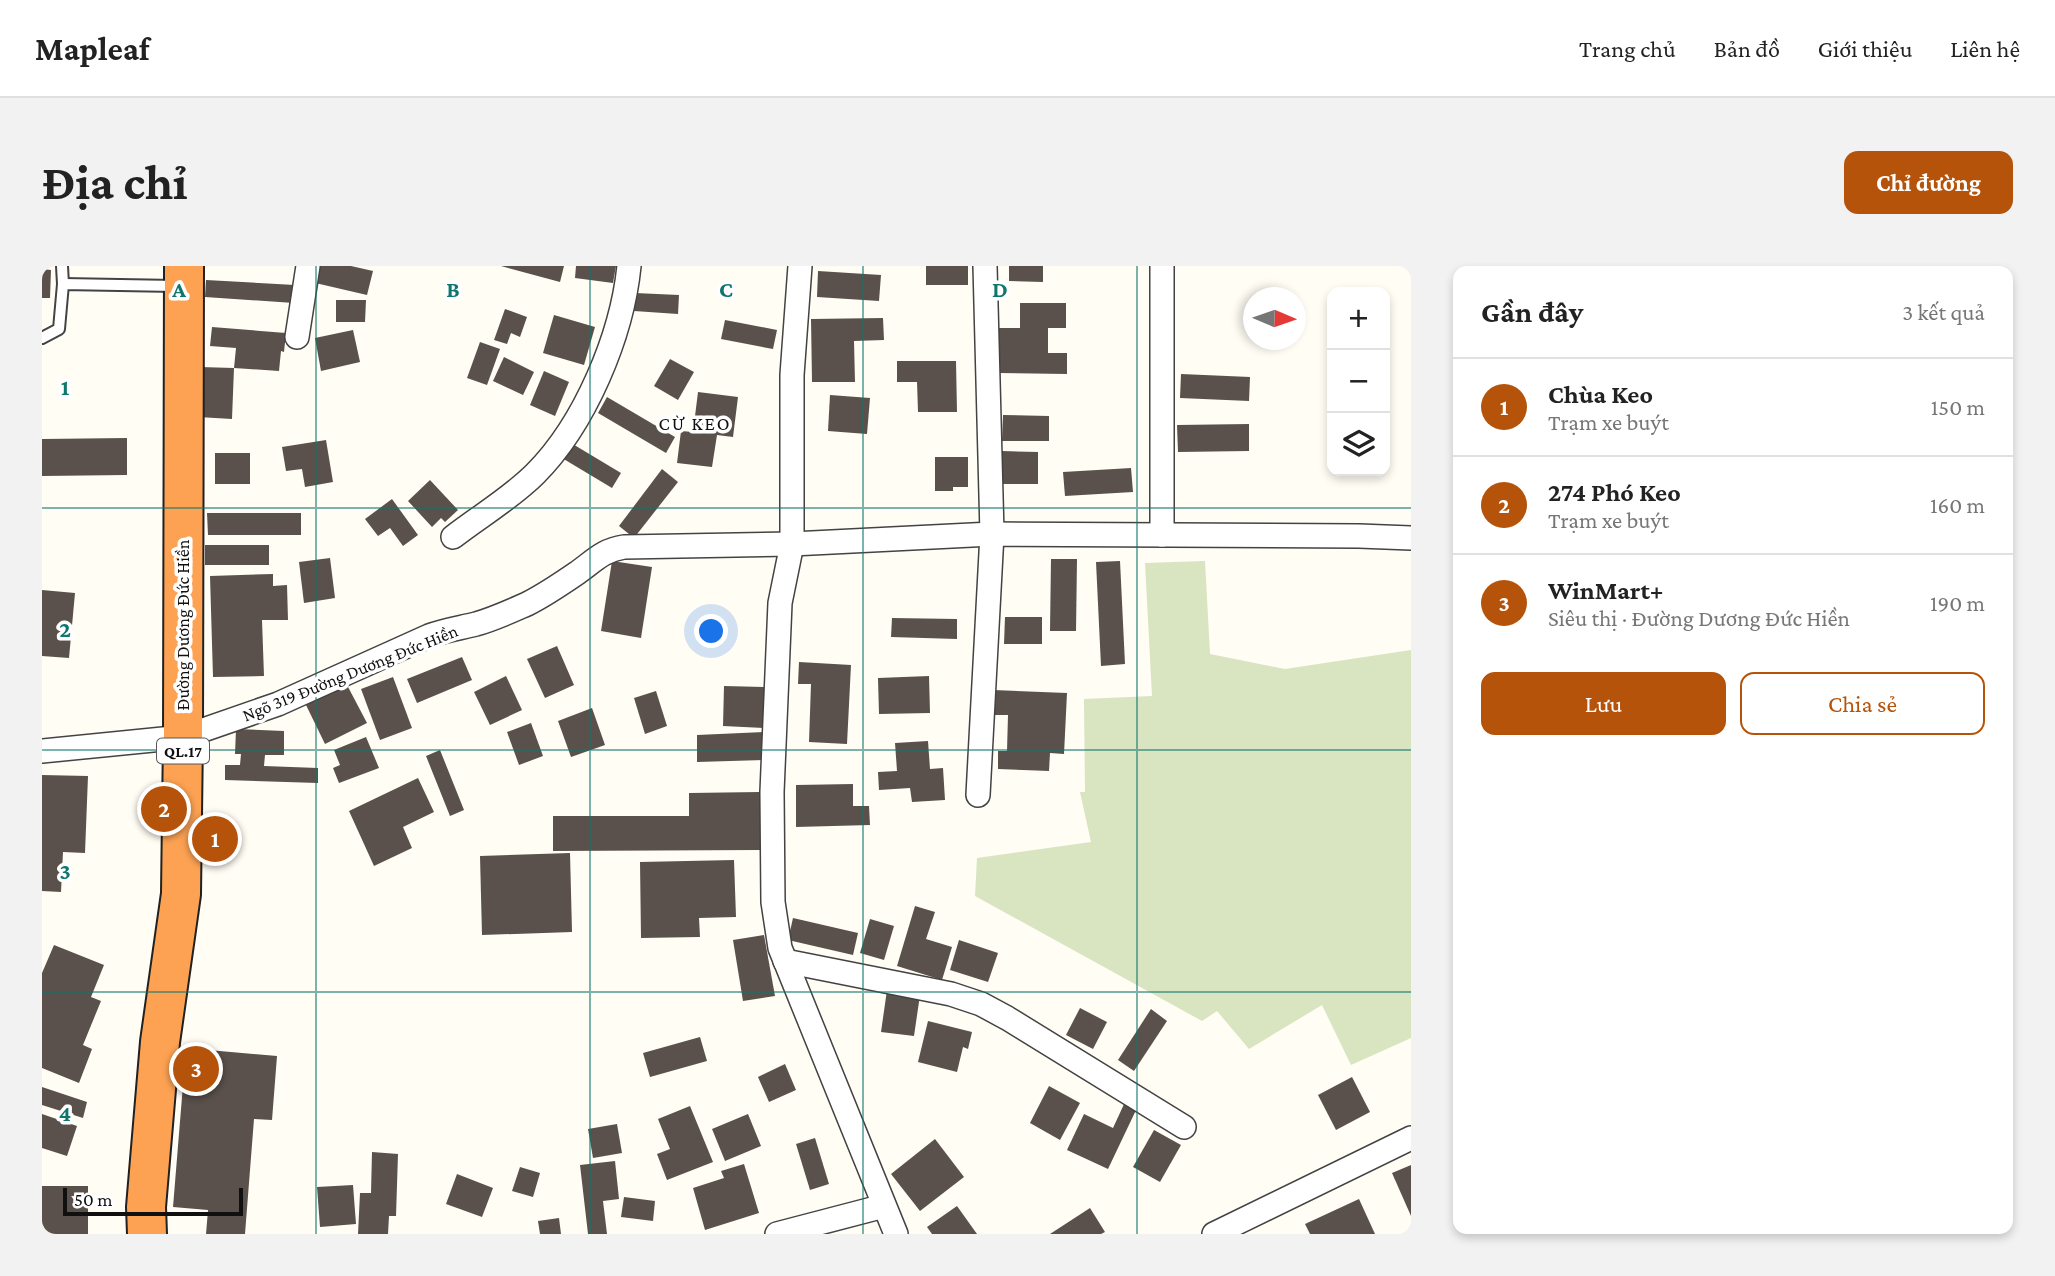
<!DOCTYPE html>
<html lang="vi">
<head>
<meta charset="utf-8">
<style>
	:root { --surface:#fff; --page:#f2f2f2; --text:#222; --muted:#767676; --line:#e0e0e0; --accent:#b45309 }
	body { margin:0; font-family:"Crimson Pro",serif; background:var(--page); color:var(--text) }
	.controls { position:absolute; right:21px; top:21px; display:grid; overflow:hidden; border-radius:14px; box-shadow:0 4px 10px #0003 }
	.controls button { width:63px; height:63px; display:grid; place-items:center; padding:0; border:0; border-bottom:2px solid var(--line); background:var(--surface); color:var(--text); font:35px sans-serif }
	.compass { position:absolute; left:1201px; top:21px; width:63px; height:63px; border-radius:50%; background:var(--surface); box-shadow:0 4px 10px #0003; rotate:92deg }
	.scale { position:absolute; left:21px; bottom:18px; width:180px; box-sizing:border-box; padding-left:7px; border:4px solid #101010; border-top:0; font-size:19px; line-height:24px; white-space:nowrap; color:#101010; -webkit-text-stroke:5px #fff; paint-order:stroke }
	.you { position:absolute; left:670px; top:366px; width:24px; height:24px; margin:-18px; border:5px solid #fff; border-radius:50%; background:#1a73e8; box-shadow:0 0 0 10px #1a73e833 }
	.badge { display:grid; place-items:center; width:46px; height:46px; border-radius:50%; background:var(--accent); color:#fff; font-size:23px; font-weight:700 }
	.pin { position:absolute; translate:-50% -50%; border:4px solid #fff; box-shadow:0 2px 7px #0006 }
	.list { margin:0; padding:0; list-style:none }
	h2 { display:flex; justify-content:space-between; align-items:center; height:91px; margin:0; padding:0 28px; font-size:30px }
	h2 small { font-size:23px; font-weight:400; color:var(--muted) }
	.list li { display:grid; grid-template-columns:46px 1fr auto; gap:21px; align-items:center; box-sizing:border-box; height:98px; padding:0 28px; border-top:2px solid var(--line) }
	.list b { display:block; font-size:26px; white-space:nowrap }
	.list p { margin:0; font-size:23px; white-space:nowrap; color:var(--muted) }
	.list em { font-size:23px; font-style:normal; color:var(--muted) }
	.actions { display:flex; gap:14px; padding:21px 28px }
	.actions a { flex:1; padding:16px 0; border:2px solid var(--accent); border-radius:14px; text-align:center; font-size:24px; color:var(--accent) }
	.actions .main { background:var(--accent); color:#fff }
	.icon { flex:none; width:38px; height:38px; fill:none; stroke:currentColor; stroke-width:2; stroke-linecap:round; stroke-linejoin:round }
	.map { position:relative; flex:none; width:1369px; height:968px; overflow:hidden; border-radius:14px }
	header { display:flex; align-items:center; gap:42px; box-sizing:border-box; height:98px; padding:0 35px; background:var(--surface); border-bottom:2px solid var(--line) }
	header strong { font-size:33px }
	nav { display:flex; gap:38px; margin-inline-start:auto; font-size:24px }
	.intro { display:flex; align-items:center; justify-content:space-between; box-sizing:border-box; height:168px; padding:0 42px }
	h1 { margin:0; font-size:49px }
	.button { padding:18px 32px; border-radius:14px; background:var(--accent); color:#fff; font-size:24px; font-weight:700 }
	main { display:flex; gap:42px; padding:0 42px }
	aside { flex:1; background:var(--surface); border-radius:14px; box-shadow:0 4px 10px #0003 }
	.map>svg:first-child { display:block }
	.cemetery { fill:#d9e4c1 }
	.building { fill:#5a514c }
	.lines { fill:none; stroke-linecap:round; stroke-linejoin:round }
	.lane-casing { stroke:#434343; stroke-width:14 }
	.street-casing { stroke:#434343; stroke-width:26 }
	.highway-casing { stroke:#212121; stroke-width:42 }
	.lane { stroke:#fff; stroke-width:10 }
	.street { stroke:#fff; stroke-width:23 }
	.highway { stroke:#fda253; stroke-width:38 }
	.grid { fill:none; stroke:#0f766e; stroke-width:2; stroke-opacity:0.55 }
	.labels { text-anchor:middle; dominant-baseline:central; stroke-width:7; stroke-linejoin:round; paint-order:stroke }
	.shield { fill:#fff; stroke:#585858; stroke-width:2 }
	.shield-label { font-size:16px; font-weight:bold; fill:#101010 }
	.street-label { font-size:18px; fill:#101010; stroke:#fff }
	.neighbourhood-label { font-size:19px; letter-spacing:2px; fill:#101010; stroke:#fff }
	.grid-label { font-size:23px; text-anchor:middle; font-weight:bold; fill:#0f766e; stroke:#fff; stroke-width:7; stroke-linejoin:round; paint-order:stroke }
</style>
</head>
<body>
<header>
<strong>Mapleaf</strong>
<nav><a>Trang chủ</a><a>Bản đồ</a><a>Giới thiệu</a><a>Liên hệ</a></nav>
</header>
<div class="intro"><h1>Địa chỉ</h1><a class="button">Chỉ đường</a></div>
<main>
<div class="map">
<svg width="1369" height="968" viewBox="0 0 1369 968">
	<rect width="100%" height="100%" fill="#fffdf4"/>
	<polygon class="cemetery" points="1163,295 1168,388 1243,403 1369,384 1369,772 1309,799 1280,739 1207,783 1175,745 1160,755 933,630 935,592 1049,576 1038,526 1043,526 1042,433 1110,430 1103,297"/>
	<g class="building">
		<polygon points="273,0 309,0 331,5 325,29 269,16"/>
		<polygon points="459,0 522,0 518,16"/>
		<polygon points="534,0 574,0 571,17 533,12"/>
		<rect x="884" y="0" width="42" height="19"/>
		<polygon points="967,0 1001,0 1001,16 967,15"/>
		<polygon points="0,3 9,4 8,32 0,32"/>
		<polygon points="776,5 839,9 837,35 775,31"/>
		<polygon points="164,14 253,19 252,37 163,31"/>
		<polygon points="593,27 637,29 636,48 592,45"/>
		<polygon points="294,34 324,34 323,56 294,56"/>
		<polygon points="978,37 1024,37 1024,62 1006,62 1006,87 1025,87 1025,108 956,107 956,62 978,62"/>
		<polygon points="463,43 485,51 478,71 469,67 465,78 452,74"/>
		<polygon points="512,49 553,61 542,99 501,87"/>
		<polygon points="841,52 842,74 812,75 813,116 770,116 769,53"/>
		<polygon points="683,54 735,64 731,83 679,73"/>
		<polygon points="170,61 244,67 242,86 239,85 237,105 192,102 190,153 156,151 158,101 192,102 194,82 168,80"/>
		<polygon points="311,64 318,96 279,105 273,72"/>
		<polygon points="438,76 458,83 445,119 425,112"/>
		<polygon points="462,91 492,106 481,129 451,115"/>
		<polygon points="628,93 652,106 636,134 612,120"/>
		<polygon points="855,95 914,95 915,146 876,146 875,116 855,116"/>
		<polygon points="502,105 527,116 513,150 488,139"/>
		<polygon points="1139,108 1208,111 1207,135 1138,132"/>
		<polygon points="656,126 696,131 691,171 675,169 670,201 635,197 639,165 651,166"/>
		<polygon points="788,129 828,132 825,168 786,165"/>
		<polygon points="565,131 633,171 624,187 556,147"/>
		<polygon points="961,149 1007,150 1007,175 960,175"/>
		<polygon points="1207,158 1207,185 1136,186 1135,159"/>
		<polygon points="85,172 85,209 0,210 0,173"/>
		<polygon points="284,174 291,216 263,221 260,203 244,205 240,181"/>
		<polygon points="529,177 579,207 570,222 520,192"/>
		<polygon points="960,185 996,186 996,218 959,218"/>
		<rect x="173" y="187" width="35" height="31"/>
		<polygon points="893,191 926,191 926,221 911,221 911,225 893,225"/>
		<polygon points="1089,202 1091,226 1023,230 1021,206"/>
		<polygon points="620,203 636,216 592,272 577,260"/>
		<polygon points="388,214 416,244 403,256 399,252 390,261 366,235"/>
		<polygon points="350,233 376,269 361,280 348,262 336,270 323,253"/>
		<polygon points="165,247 259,247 259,269 166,269"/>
		<rect x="163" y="279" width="64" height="20"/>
		<polygon points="288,292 293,332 262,337 257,296"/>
		<polygon points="1009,293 1035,293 1034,365 1008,365"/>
		<polygon points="570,295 610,301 599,372 559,365"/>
		<polygon points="1078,295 1083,398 1059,400 1054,296"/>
		<polygon points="231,308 231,320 245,319 246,354 220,354 222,410 171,411 168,310"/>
		<polygon points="0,324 33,327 27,392 0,390"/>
		<polygon points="963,351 1000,351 1000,378 962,378"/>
		<polygon points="850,352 915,353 915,373 849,371"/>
		<polygon points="515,380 532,419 503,432 485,393"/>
		<polygon points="420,391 430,414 375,437 365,413"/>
		<polygon points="757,396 809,399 805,478 767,476 769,418 756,418"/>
		<polygon points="464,410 480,444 448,459 432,426"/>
		<polygon points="887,410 888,447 837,448 836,412"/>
		<polygon points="351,411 370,462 338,474 319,423"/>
		<polygon points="305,419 325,457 283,478 264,439"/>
		<polygon points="682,420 725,421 724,462 681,460"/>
		<polygon points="951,424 1025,427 1022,488 1008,487 1007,505 956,503 956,485 965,485 966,449 950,449"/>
		<polygon points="614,425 625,460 603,468 592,432"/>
		<polygon points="550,442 563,479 529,491 516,455"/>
		<polygon points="489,457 501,490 477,499 465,466"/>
		<polygon points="194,463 242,465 242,489 223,489 222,500 276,502 276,517 183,514 183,499 198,499 199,488 193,488"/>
		<polygon points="722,466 723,494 655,496 655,469"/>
		<polygon points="324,471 337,502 297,517 291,502 298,499 292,484"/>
		<polygon points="886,475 888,503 901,502 903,534 870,536 868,522 837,524 836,506 855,505 853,477"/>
		<polygon points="398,484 422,544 408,550 384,490"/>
		<polygon points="0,509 46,510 43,587 21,586 19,626 0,625"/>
		<polygon points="376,512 392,546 361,561 370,582 332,600 307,545"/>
		<polygon points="811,518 811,540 827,540 828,559 754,561 754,519"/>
		<polygon points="718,526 718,584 511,585 511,550 647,550 647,527"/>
		<polygon points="528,587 530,666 440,669 438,590"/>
		<polygon points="692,594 694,651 657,652 658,671 599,672 598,596"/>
		<polygon points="873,640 893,646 884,673 910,681 900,714 855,700"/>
		<polygon points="751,652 816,667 811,689 746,674"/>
		<polygon points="828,653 852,660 842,694 818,687"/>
		<polygon points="722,669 733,730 701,735 691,674"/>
		<polygon points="917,674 956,687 946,716 908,704"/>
		<polygon points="12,679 62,699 49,731 59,735 41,779 50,783 37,817 0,802 0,707"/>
		<polygon points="845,724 878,729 872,770 839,766"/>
		<polygon points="1038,742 1065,756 1051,783 1024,769"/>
		<polygon points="1109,743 1125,755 1092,805 1076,794"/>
		<polygon points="886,755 930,766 926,783 921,781 915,806 876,796"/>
		<polygon points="658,771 665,795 608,811 601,787"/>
		<polygon points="144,782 235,790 230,854 212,853 203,968 164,968 166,944 131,941"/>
		<polygon points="743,798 754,824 727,836 716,811"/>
		<polygon points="1310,811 1328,846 1294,864 1276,829"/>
		<polygon points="1007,820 1038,837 1018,874 988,857"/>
		<polygon points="0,821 45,836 41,852 0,839"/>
		<polygon points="1083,836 1095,842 1066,903 1025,884 1042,848 1071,862"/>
		<polygon points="648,840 671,896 625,914 615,888 628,883 616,853"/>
		<polygon points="0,848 35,860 25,890 0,882"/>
		<polygon points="706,848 719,880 683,895 670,863"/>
		<polygon points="575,858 580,887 551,892 546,863"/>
		<polygon points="1112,864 1139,879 1118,916 1091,901"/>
		<polygon points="773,872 787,918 768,924 754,878"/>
		<polygon points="893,873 922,911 878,945 849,908"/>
		<polygon points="330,886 356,888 354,950 347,950 346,968 316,968 318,927 329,927"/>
		<polygon points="573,895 577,933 561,935 565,968 546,968 538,899"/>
		<polygon points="702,898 717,947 663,964 651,922 682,912 679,905"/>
		<polygon points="1369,899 1369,950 1350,907"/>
		<polygon points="478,901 498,907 491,931 470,925"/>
		<polygon points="415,908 451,922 440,951 404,938"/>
		<polygon points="311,919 314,958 278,961 275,921"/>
		<rect x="0" y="920" width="46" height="48"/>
		<polygon points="582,931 613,935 611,955 579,951"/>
		<polygon points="1317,933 1333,968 1268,968 1263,958"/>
		<polygon points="915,940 935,968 890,968 885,961"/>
		<polygon points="1048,942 1063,966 1059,968 1008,968"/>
		<polygon points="517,952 519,968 498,968 496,955"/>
	</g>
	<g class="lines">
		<g class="lane-casing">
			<g id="lane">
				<polyline points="20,0 21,18"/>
				<polyline points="0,72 17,63 21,18 134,20"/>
			</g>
		</g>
		<g class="street-casing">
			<g id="street">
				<polyline points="758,0 750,109 750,278 738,337 730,526 731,636 738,682 854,968"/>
				<polyline points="255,71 266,0"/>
				<polyline points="1120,269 1120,0"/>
				<path d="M 411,271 C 438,250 469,232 493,208 C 543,158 580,70 587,0"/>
				<path d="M 0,485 L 141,471 L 236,438 L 387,370 C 403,364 418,362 434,358 C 452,353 469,345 485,338 C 503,329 519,318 535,307 C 552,295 561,284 582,281 L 750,278 L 950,268 L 1317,270 L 1369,272"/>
				<polyline points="936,529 950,268 943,0"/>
				<polyline points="743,695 909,728 939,738 965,752 1142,861"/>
				<polyline points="735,968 842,940"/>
				<polyline points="1172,968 1369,872"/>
			</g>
		</g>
		<g class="highway-casing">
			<polyline id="highway" points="105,968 104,941 118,776 139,628 141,471 142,0"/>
		</g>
		<use href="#lane" class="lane"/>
		<use href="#street" class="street"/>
		<use href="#highway" class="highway"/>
	</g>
	<path class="grid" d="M 274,0 L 274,968M 548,0 L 548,968M 821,0 L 821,968M 1095,0 L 1095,968M 0,242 L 1369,242M 0,484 L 1369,484M 0,726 L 1369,726"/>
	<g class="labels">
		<rect class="shield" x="115" y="472.5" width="52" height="25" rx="5"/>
		<g class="shield-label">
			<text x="141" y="485">QL.17</text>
		</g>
		<g class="street-label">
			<text transform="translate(141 359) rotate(-90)">Đường Dương Đức Hiền</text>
			<text transform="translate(308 407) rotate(-22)">Ngõ 319 Đường Dương Đức Hiền</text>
		</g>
		<g class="neighbourhood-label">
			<text x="653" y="157">CỪ KEO</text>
		</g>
	</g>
	<g class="grid-label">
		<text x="137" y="31">A</text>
		<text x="411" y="31">B</text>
		<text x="684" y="31">C</text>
		<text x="958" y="31">D</text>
		<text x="23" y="129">1</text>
		<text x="23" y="371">2</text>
		<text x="23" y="613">3</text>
		<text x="23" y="855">4</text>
	</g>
</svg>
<div class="controls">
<button>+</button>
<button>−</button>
<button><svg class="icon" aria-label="layers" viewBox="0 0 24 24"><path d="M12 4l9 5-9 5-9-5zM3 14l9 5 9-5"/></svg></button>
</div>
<svg class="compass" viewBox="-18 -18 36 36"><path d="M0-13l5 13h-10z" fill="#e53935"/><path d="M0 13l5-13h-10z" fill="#767676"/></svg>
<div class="scale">50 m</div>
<div class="you"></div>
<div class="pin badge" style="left:173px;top:573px">1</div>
<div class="pin badge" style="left:122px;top:543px">2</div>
<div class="pin badge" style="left:154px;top:803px">3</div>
</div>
<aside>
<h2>Gần đây<small>3 kết quả</small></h2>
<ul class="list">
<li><span class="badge">1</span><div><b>Chùa Keo</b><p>Trạm xe buýt</p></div><em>150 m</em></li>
<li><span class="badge">2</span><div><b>274 Phó Keo</b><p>Trạm xe buýt</p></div><em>160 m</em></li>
<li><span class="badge">3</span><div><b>WinMart+</b><p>Siêu thị · Đường Dương Đức Hiền</p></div><em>190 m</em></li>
</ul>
<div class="actions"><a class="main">Lưu</a><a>Chia sẻ</a></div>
</aside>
</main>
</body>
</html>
